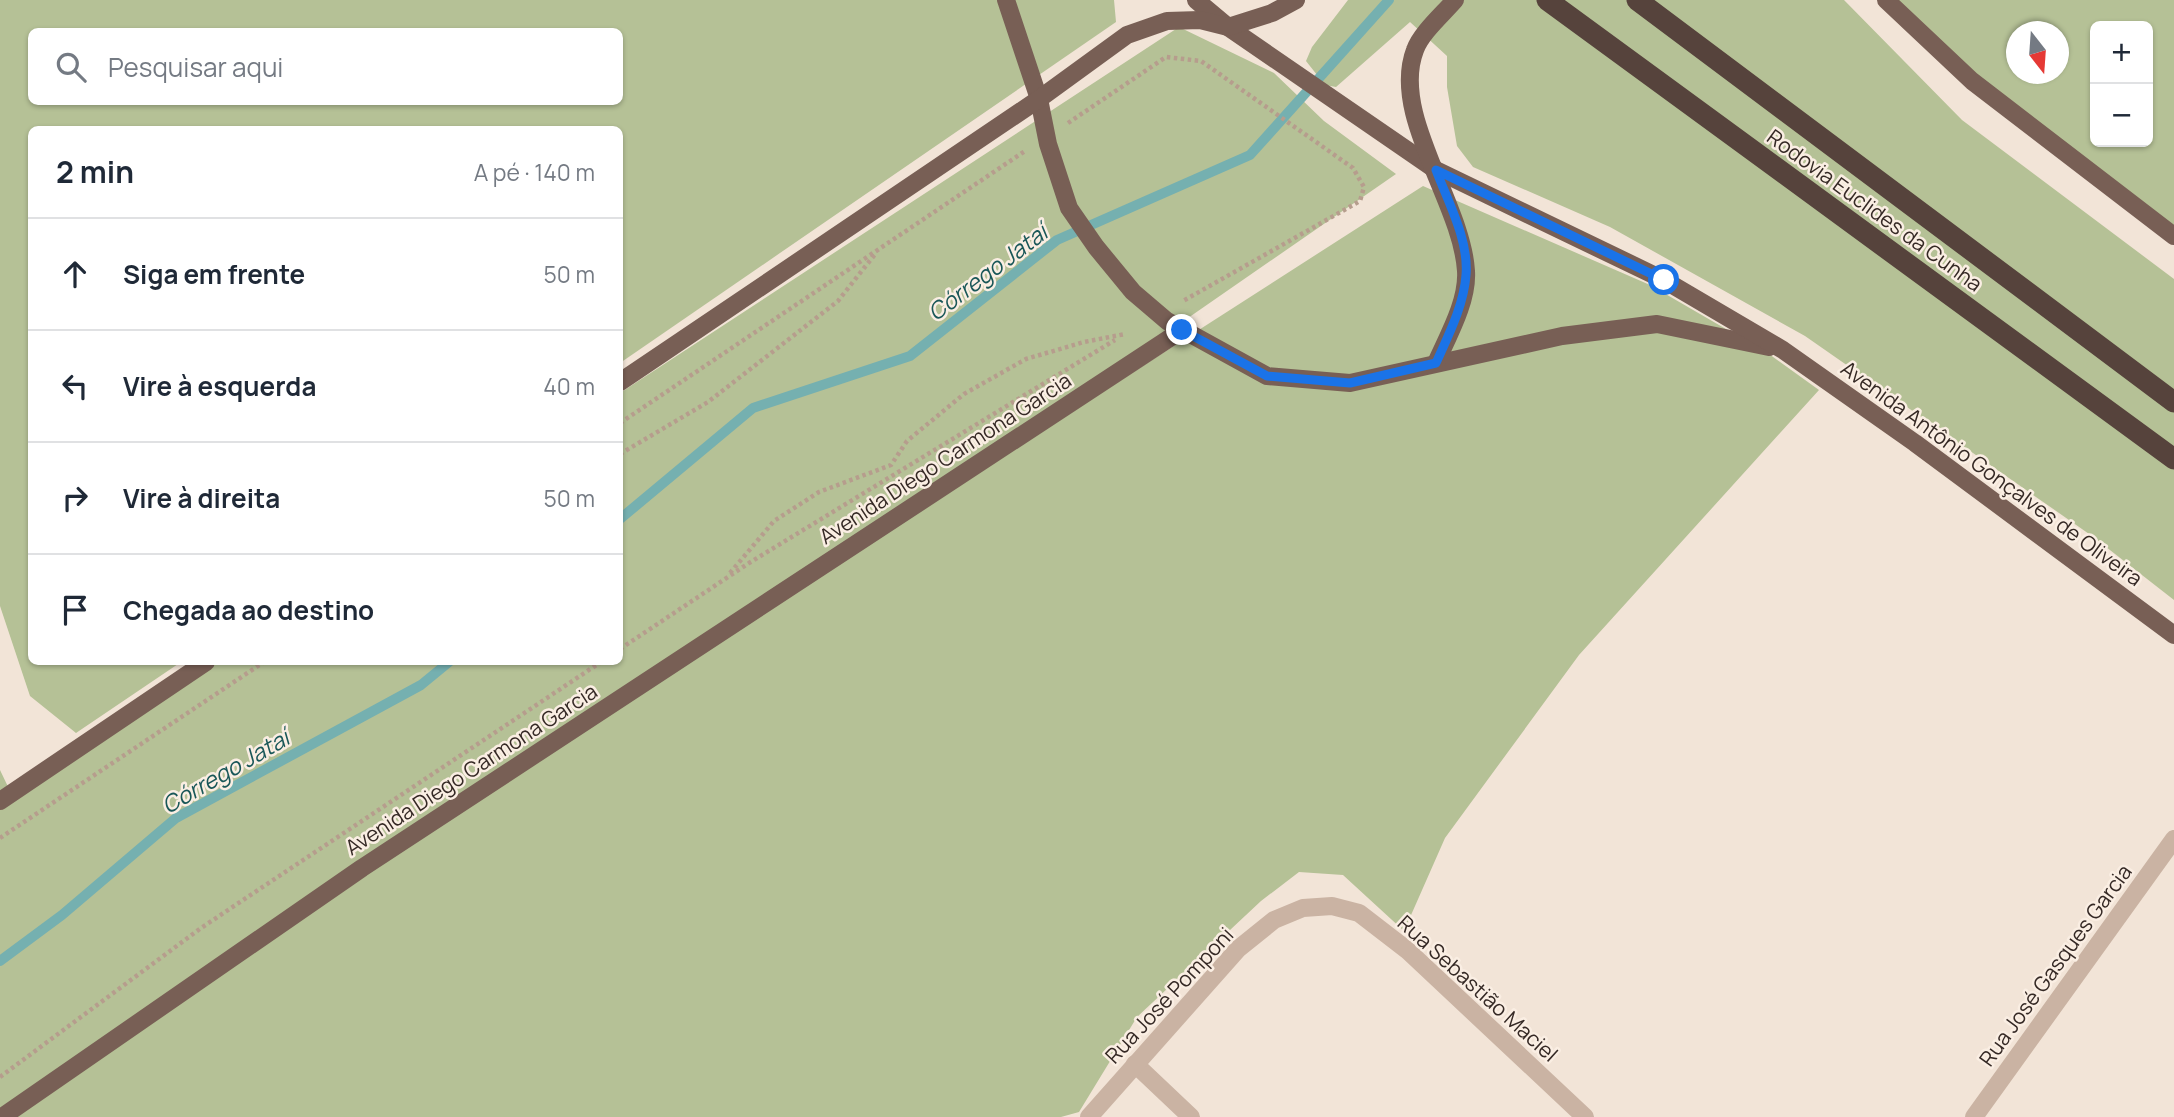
<!DOCTYPE html>
<html lang="pt">
<head>
<meta charset="utf-8">
<style>
	:root { --surface:#fff; --page:#f2f2f3; --text:#1f2937; --muted:#747a83; --line:#e0e1e3 }
	body { margin:0; font-family:Manrope,sans-serif; background:var(--page); color:var(--text) }
	.controls { position:absolute; right:21px; top:21px; display:grid; overflow:hidden; border-radius:10px; box-shadow:0 2px 5px #0004 }
	.controls button { width:63px; height:63px; display:grid; place-items:center; padding:0; border:0; border-bottom:2px solid var(--line); background:var(--surface); color:var(--text); font:35px sans-serif }
	.compass { position:absolute; left:2006px; top:21px; width:63px; height:63px; border-radius:50%; background:var(--surface); box-shadow:0 2px 5px #0004; rotate:163deg }
	.stop { position:absolute; width:21px; height:21px; margin:-16px; border:5px solid #1a73e8; border-radius:50%; background:#fff }
	.stop.end { background:#1a73e8; border-color:#fff; box-shadow:0 2px 7px #0008 }
	.list { margin:0; padding:0; list-style:none }
	h2 { display:flex; justify-content:space-between; align-items:center; height:91px; margin:0; padding:0 28px; font-size:30px }
	h2 small { font-size:23px; font-weight:400; color:var(--muted) }
	.list li { display:grid; grid-template-columns:46px 1fr auto; gap:21px; align-items:center; box-sizing:border-box; height:112px; padding:0 28px; border-top:2px solid var(--line) }
	.list b { display:block; font-size:26px; white-space:nowrap }
	.list em { font-size:23px; font-style:normal; color:var(--muted) }
	.icon { flex:none; width:38px; height:38px; fill:none; stroke:currentColor; stroke-width:2; stroke-linecap:round; stroke-linejoin:round }
	.map { position:relative; flex:none; width:2174px; height:1117px; overflow:hidden }
	.search { position:absolute; background:var(--surface); box-shadow:0 2px 5px #0004; left:28px; top:28px; width:595px; height:77px; display:flex; align-items:center; gap:18px; box-sizing:border-box; padding:0 24px; border-radius:10px; color:var(--muted); font-size:26px }
	.panel { position:absolute; background:var(--surface); box-shadow:0 2px 5px #0004; left:28px; top:126px; width:595px; height:539px; border-radius:10px }
	.map>svg:first-child { display:block }
	.green { fill:#b5c196; fill-rule:evenodd }
	.lines { fill:none; stroke-linecap:round; stroke-linejoin:round }
	.stream { stroke:#75b0b0; stroke-width:10 }
	.path { stroke:#b69d8d; stroke-width:4.5; stroke-dasharray:3.5 3.5; stroke-linecap:butt }
	.minor { stroke:#cab3a3; stroke-width:18 }
	.major { stroke:#785f55; stroke-width:18 }
	.highway { stroke:#56433c; stroke-width:21 }
	.route { stroke:#1a73e8; stroke-width:9 }
	.labels { text-anchor:middle; dominant-baseline:central; stroke-width:5; stroke-linejoin:round; paint-order:stroke }
	.street-label { font-size:21px; fill:#352925; stroke:#faeee3 }
	.water-label { font-size:23px; font-style:italic; fill:#195758; stroke:#faeee3 }
</style>
</head>
<body>
<div class="map">
<svg width="2174" height="1117" viewBox="0 0 2174 1117">
	<rect width="100%" height="100%" fill="#f2e4d7"/>
	<g class="green">
		<path d="M 0,0 L 1114,0 L 1116,22 L 620,363 L 620,130 L 32,130 L 32,662 L 181,662 L 76,733 L 30,696 L 0,606 ZM 32,32 L 620,32 L 620,102 L 32,102 Z"/>
		<polygon points="1348,0 1844,0 1962,120 2174,279 2174,600 2092,536 1805,336 1610,227 1473,167 1457,146 1447,87 1447,56 1410,22 1336,87 1325,85 1306,61 1312,47"/>
		<path d="M 1886,0 L 2174,0 L 2174,236 ZM 2095,26 L 2148,26 L 2148,142 L 2095,142 ZM 2016,32 L 2058,32 L 2058,74 L 2016,74 Z"/>
		<polygon points="1179,27 1274,73 1324,121 1396,174 970,469 979,471 1423,186 1650,285 1769,354 1819,390 1579,655 1445,838 1404,931 1343,875 1299,872 1261,901 1137,1017 1079,1112 1061,1117 0,1117 0,770 11,793 210,662 620,662 620,393"/>
	</g>
	<g class="lines">
		<g class="stream">
			<polyline points="620,519 753,408 910,356 1057,240 1250,155 1389,0"/>
			<polyline points="0,961 62,915 176,818 421,685 449,662"/>
		</g>
		<g class="path">
			<polyline points="1068,123 1166,57 1201,61 1353,168 1364,187 1360,201 1183,301"/>
			<polyline points="620,423 1025,151"/>
			<polyline points="620,454 708,402 838,301 876,253"/>
			<polyline points="730,573 774,521 819,492 891,465 907,441 964,394 1026,359 1084,342 1125,334"/>
			<polyline points="620,649 749,563 1115,340"/>
			<polyline points="0,838 264,662"/>
			<polyline points="0,1077 201,928 601,662"/>
		</g>
		<g class="minor">
			<polyline points="1135,1064 1191,1117"/>
			<polyline points="1089,1117 1238,949 1274,920 1303,908 1332,906 1359,913 1407,950 1585,1117"/>
			<polyline points="1974,1117 2174,839"/>
		</g>
		<g class="major">
			<polyline points="1006,0 1039,99 1048,144 1069,208 1096,247 1133,292 1167,321 1267,376 1350,383 1562,336 1657,324 1769,347"/>
			<polyline points="1196,0 1228,27 1436,170 1664,280 1783,350 1915,443 2174,635"/>
			<polyline points="1886,0 1972,81 2174,236"/>
			<path d="M 1436,363 C 1448,336 1468,301 1466,271 C 1462,203 1390,115 1415,50 C 1421,33 1443,14 1455,0"/>
			<polyline points="620,382 1039,99 1127,35 1167,21 1200,20 1228,27 1272,13 1296,0"/>
			<polyline points="0,801 206,662"/>
			<polyline points="2,1117 362,868 1182,330"/>
		</g>
		<g class="highway">
			<polyline points="1547,0 2174,459"/>
			<polyline points="1637,0 2174,402"/>
		</g>
	</g>
	<g class="lines">
		<path class="route" d="M 1182,330 L 1267,376 L 1350,383 L 1436,363 C 1448,336 1464,305 1466,275 C 1469,240 1448,202 1436,170 L 1664,280"/>
	</g>
	<g class="labels">
		<g class="street-label">
			<text transform="translate(1875 210) rotate(36)">Rodovia Euclides da Cunha</text>
			<text transform="translate(945 458) rotate(-33)">Avenida Diego Carmona Garcia</text>
			<text transform="translate(1992 473) rotate(36)">Avenida Antônio Gonçalves de Oliveira</text>
			<text transform="translate(471 769) rotate(-33)">Avenida Diego Carmona Garcia</text>
			<text transform="translate(2055 965) rotate(-54)">Rua José Gasques Garcia</text>
			<text transform="translate(1478 988) rotate(42)">Rua Sebastião Maciel</text>
			<text transform="translate(1169 995) rotate(-47)">Rua José Pomponi</text>
		</g>
		<g class="water-label">
			<text transform="translate(987 272) rotate(-37)">Córrego Jataí</text>
			<text transform="translate(225 771) rotate(-30)">Córrego Jataí</text>
		</g>
	</g>
</svg>
<div class="controls">
<button>+</button>
<button>−</button>
</div>
<svg class="compass" viewBox="-18 -18 36 36"><path d="M0-13l5 13h-10z" fill="#e53935"/><path d="M0 13l5-13h-10z" fill="#747a83"/></svg>
<div class="stop" style="left:1664px;top:280px"></div>
<div class="stop end" style="left:1182px;top:330px"></div>
<div class="search"><svg class="icon" aria-label="search" viewBox="0 0 24 24"><circle cx="10" cy="10" r="6"/><path d="M15 15l6 6"/></svg>Pesquisar aqui</div>
<section class="panel">
<h2>2 min<small>A pé · 140 m</small></h2>
<ul class="list">
<li><svg class="icon" aria-label="ahead" viewBox="0 0 24 24"><path d="M12 20V5M6 11l6-6 6 6"/></svg><div><b>Siga em frente</b></div><em>50 m</em></li>
<li><svg class="icon" aria-label="left" viewBox="0 0 24 24"><path d="M17 20v-9H6M10 6l-5 5 5 5"/></svg><div><b>Vire à esquerda</b></div><em>40 m</em></li>
<li><svg class="icon" aria-label="right" viewBox="0 0 24 24"><path d="M7 20v-9h11M14 6l5 5-5 5"/></svg><div><b>Vire à direita</b></div><em>50 m</em></li>
<li><svg class="icon" aria-label="arrive" viewBox="0 0 24 24"><path d="M6 21V4h12l-3 4 3 4H6"/></svg><div><b>Chegada ao destino</b></div></li>
</ul>
</section>
</div>
</body>
</html>
